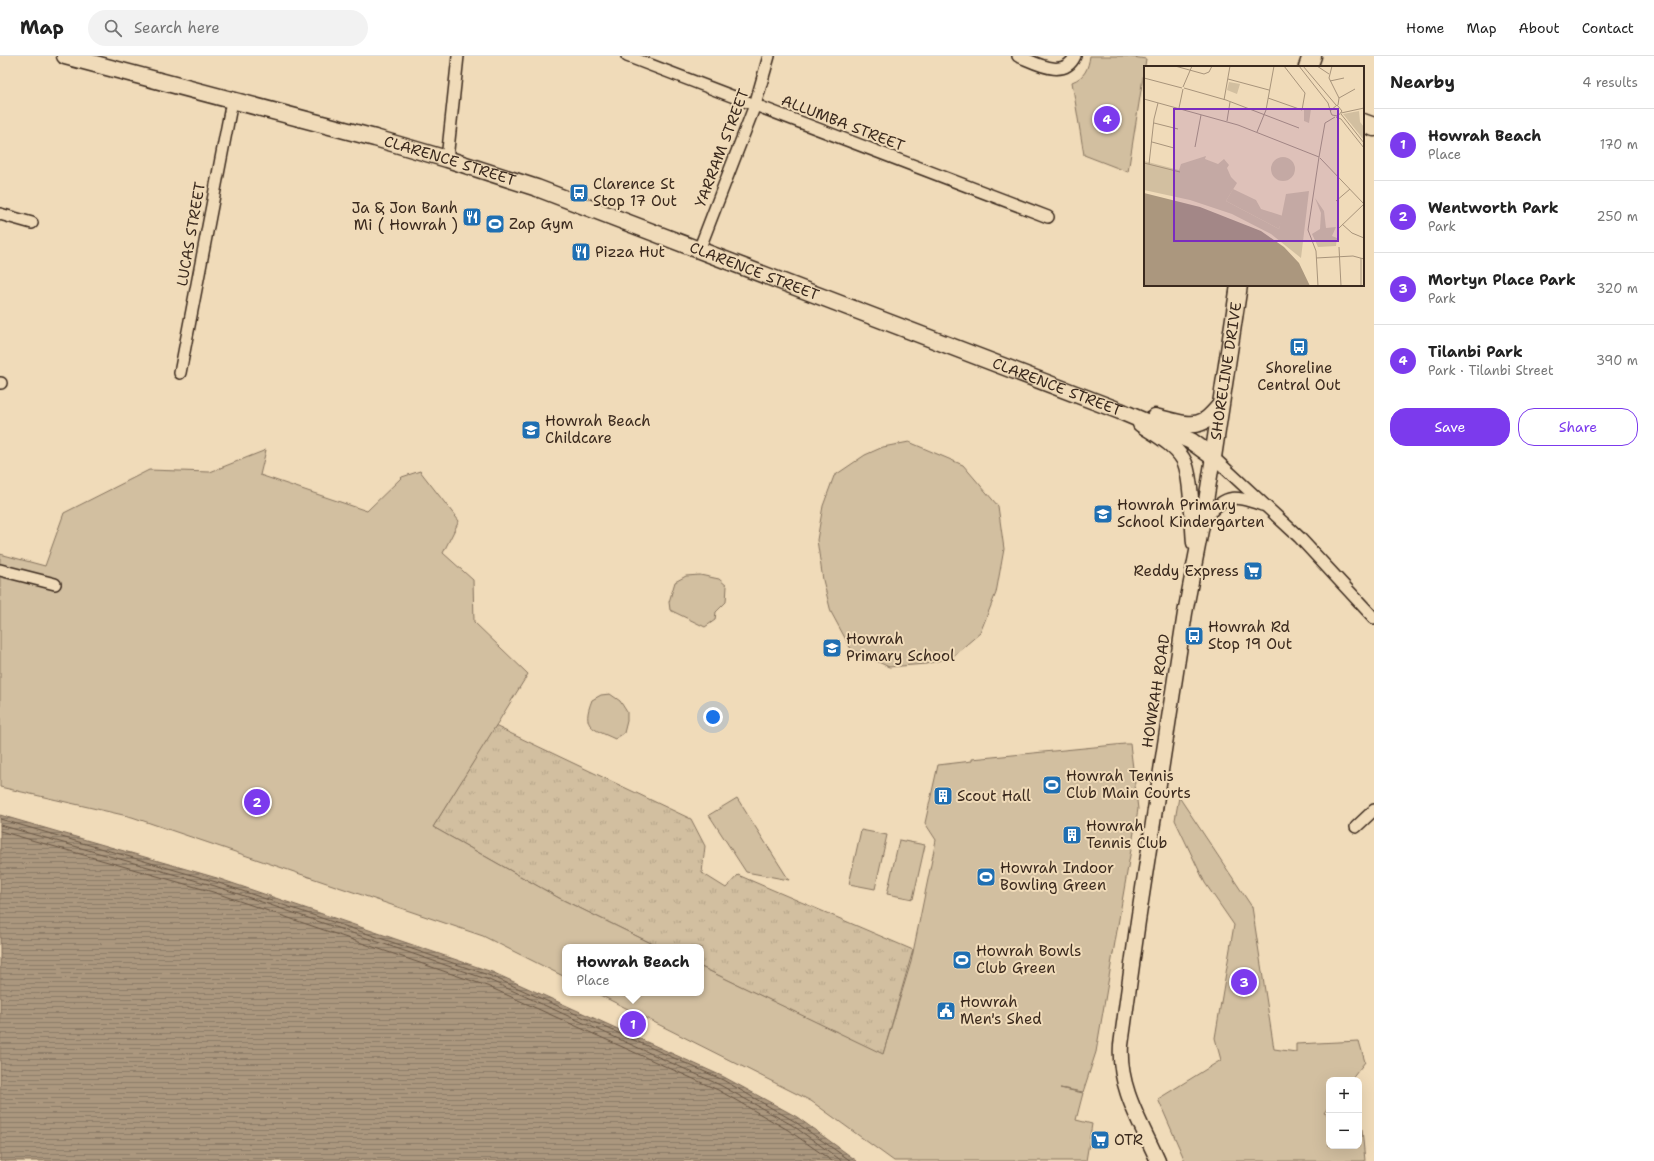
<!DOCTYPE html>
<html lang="en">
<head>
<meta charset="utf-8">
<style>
	:root { --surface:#fff; --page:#f2f2f2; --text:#222; --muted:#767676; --line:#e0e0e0; --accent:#7c3aed }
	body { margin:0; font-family:"Shantell Sans",sans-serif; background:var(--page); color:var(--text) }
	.controls { position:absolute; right:12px; bottom:12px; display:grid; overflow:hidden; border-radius:8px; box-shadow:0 4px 16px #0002 }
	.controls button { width:36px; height:36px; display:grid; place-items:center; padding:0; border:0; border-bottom:1px solid var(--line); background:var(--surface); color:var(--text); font:20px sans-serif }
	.you { position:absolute; left:713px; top:661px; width:14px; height:14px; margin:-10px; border:3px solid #fff; border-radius:50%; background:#1a73e8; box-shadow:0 0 0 6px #1a73e833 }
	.badge { display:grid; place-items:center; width:26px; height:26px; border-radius:50%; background:var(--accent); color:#fff; font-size:13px; font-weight:700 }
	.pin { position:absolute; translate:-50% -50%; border:2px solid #fff; box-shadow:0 1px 4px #0006 }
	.popup { position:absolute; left:562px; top:888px; width:142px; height:52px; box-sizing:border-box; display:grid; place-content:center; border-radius:8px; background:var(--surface); filter:drop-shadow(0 1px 3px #0005); font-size:13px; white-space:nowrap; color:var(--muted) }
	.popup b { font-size:15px; color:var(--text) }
	.popup::after { content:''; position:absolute; left:50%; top:100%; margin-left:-8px; border:8px solid transparent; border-top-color:var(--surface) }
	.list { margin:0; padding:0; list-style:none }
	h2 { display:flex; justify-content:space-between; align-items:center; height:52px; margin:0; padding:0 16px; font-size:17px }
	h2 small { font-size:13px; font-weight:400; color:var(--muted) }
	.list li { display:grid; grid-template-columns:26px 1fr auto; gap:12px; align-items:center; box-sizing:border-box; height:72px; padding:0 16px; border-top:1px solid var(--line) }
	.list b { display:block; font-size:15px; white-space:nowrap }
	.list p { margin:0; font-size:13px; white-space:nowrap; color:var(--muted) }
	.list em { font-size:13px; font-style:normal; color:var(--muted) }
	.actions { display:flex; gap:8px; padding:12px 16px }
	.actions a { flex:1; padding:9px 0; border:1px solid var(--accent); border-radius:16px; text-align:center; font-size:14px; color:var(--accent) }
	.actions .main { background:var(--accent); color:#fff }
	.icon { flex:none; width:22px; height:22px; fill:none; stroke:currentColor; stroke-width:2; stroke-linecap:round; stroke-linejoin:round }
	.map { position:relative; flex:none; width:1374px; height:1105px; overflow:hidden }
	header { display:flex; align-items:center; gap:24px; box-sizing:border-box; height:56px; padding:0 20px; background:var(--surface); border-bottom:1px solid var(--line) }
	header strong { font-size:19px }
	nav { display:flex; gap:22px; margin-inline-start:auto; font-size:14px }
	.search { width:280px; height:36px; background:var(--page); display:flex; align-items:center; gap:10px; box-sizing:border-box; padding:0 14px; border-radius:22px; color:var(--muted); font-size:15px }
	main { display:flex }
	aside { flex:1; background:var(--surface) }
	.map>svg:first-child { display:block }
	.grass { fill:url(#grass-tufts); stroke:#86745f }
	.park { fill:#d2bfa0; stroke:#86745f }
	.water { fill:url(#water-rules); stroke:#7e6b58 }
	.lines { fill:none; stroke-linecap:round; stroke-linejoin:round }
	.shore { stroke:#685644; stroke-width:1 }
	.minor-casing { stroke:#3b2a1e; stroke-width:14 }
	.tertiary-casing { stroke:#3b2a1e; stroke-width:17 }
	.secondary-casing { stroke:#3b2a1e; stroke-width:19 }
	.primary-casing { stroke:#3b2a1e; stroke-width:21 }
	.minor { stroke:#f0dbb9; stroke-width:11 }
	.tertiary { stroke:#f0dbb9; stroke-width:14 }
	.secondary { stroke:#f0dbb9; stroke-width:16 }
	.primary { stroke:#f0dbb9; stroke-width:18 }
	.labels { text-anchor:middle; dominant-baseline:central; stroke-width:4; stroke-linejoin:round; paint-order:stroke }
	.street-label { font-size:15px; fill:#3b2a1e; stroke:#f0dbb9 }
	.poi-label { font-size:15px; fill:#3b2a1e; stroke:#f0dbb9; text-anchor:start }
	.inset-road { fill:none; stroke:#a8947b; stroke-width:1 }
	.view { fill:#7b2cbf; fill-opacity:0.15; stroke:#7b2cbf; stroke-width:2 }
	.inset-edge { fill:none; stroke:#3b2a1e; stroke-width:2 }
</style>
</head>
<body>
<header>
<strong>Map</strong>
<div class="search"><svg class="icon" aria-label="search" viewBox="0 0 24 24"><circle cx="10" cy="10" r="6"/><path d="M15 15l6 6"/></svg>Search here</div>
<nav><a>Home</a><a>Map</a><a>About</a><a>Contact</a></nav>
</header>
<main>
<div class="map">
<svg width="1374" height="1105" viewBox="0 0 1374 1105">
	<defs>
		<pattern id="grass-tufts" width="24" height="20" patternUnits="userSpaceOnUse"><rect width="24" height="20" fill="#d2bfa0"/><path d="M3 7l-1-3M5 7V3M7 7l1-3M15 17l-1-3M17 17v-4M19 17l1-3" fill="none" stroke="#b5a489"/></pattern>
		<pattern id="water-rules" width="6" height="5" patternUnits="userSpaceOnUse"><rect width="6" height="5" fill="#ab977e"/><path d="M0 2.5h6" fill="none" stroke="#8c7b67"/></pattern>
	</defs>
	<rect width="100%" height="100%" fill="#f0dbb9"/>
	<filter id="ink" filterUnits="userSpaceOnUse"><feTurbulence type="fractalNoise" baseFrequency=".025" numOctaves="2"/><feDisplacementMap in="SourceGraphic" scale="8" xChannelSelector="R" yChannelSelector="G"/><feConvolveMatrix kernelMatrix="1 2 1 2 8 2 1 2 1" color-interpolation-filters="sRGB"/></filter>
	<g filter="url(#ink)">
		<polygon class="grass" points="495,670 691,763 705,790 702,817 726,832 738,819 913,894 883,999 701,911 701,891 659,891 559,842 433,771"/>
		<g class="park">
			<path d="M 1090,0 L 1126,0 L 1146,3 L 1128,116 L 1084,99 L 1072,26 C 1085,21 1088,13 1090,0 Z"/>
			<polygon points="909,386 963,409 998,450 1004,493 996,537 980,577 952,601 926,608 889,611 851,593 831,556 823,524 817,484 823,450 834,420 865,399 883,391"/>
			<polygon points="266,394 260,419 367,455 402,421 420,415 459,465 443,497 473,524 474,566 528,618 433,771 559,842 659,891 565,891 565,921 483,880 132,761 0,731 0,498 45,510 64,457 149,414 210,416"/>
			<polygon points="700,519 719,523 727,530 726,546 716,556 715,564 705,571 670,554 669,546 675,526 686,520"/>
			<path d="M 610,638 L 620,645 L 627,656 L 627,665 L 624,677 L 615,683 C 592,672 581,672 592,644 L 601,639 Z"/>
			<polygon points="1125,688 1130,688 1138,753 1096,996 1083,1036 1060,1032 1083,1037 1076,1064 1092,1068 1086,1105 894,1105 811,1045 596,937 701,937 701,911 883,998 911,906 936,784 925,767 938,709 972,705 972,703"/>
			<polygon points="1179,741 1252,851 1274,993 1296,996 1296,988 1359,985 1365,1006 1351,1024 1329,1024 1329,1050 1324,1057 1329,1059 1329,1090 1359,1090 1359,1072 1362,1073 1365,1105 1185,1105 1158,1043 1221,1004 1215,982 1234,869 1205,827 1175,764"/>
			<polygon points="737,742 789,824 746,816 709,759"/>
			<polygon points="861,774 887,779 875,833 849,828"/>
			<polygon points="899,784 925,789 913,843 887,838"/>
		</g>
		<polygon class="water" points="0,759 217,822 492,916 724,1021 797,1061 857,1105 0,1105"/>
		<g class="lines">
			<g class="shore">
				<polyline points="0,763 216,826 491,920 723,1024 794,1065 851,1105"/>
				<polyline points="0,769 215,830 489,924 720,1029 792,1069 842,1105"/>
				<polyline points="0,775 213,836 487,930 718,1034 788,1074 832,1105"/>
			</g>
			<g class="minor-casing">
				<g id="minor">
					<polyline points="627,0 1048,161"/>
					<path d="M 1018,0 C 1036,7 1064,24 1075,0"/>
					<polyline points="447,103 458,0"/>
					<polyline points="0,158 32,167"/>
					<polyline points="699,194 755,49 769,0"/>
					<polyline points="180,317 232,45"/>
					<polyline points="0,327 1,327"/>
					<polyline points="1213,401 1299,481 1374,562"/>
					<path d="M 1203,464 C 1226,439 1230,438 1262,449"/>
					<polyline points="0,514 55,528"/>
					<polyline points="1356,771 1374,754"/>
				</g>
			</g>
			<g class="tertiary-casing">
				<g id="tertiary">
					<path d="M 1140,368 C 1154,378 1173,387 1183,403 C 1192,417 1192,468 1194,487"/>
					<path d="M 1158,1105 C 1141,1067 1118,1032 1121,989 L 1138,865 L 1185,557 L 1203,464 L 1213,401"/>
				</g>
			</g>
			<g class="secondary-casing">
				<g id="secondary">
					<path id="s1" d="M 65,0 L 375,82 L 447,103 L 537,132 L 1120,355 L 1191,385 L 1213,401"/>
					<path d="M 1155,361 C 1169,364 1190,373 1204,365 C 1210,362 1215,355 1220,350"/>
					<path id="s2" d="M 1213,401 L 1239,229"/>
				</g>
			</g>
			<g class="primary-casing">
				<g id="primary">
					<polyline points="1308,11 1312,0"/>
					<polyline points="1363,67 1374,71"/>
				</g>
			</g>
			<use href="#minor" class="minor"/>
			<use href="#tertiary" class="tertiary"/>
			<use href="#secondary" class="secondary"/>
			<use href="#primary" class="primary"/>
		</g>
	</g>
	<defs>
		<g id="bus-square" transform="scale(1)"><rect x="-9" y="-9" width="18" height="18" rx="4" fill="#1f6fb2" stroke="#f0dbb9"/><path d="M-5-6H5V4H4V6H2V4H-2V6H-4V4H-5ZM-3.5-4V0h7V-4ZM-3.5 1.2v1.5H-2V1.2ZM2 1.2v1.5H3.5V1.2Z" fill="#fff"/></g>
		<g id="restaurant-square" transform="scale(1)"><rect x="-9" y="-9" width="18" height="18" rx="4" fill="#1f6fb2" stroke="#f0dbb9"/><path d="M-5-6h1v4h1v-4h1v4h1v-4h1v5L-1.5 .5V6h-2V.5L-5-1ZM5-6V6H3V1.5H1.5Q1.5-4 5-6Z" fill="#fff"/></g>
		<g id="stadium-square" transform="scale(1)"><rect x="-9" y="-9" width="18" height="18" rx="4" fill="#1f6fb2" stroke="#f0dbb9"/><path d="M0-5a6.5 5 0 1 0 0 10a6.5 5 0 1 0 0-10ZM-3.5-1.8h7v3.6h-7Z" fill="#fff"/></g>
		<g id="school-square" transform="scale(1)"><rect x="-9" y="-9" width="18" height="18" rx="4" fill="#1f6fb2" stroke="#f0dbb9"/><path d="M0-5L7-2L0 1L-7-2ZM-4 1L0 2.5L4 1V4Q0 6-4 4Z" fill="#fff"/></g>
		<g id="supermarket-square" transform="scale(1)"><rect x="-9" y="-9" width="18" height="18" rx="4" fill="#1f6fb2" stroke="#f0dbb9"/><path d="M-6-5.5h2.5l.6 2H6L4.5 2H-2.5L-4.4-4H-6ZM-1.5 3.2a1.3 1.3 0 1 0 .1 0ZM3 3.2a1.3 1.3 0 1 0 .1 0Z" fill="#fff"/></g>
		<g id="building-square" transform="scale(1)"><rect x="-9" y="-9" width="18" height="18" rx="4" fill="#1f6fb2" stroke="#f0dbb9"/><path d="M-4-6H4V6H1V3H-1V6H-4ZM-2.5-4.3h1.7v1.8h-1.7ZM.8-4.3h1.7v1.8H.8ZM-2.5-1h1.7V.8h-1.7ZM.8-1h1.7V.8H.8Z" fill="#fff"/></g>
		<g id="civic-square" transform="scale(1)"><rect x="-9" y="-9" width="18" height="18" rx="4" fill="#1f6fb2" stroke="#f0dbb9"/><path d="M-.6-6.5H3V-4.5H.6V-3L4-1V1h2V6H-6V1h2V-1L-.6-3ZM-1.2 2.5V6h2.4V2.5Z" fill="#fff"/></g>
	</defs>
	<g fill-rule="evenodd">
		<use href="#bus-square" x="579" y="137"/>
		<use href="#restaurant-square" x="472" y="161"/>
		<use href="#stadium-square" x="495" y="168"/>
		<use href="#restaurant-square" x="581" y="196"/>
		<use href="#bus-square" x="1299" y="291"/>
		<use href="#school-square" x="531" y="374"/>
		<use href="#school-square" x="1103" y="458"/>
		<use href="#supermarket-square" x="1253" y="515"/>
		<use href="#bus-square" x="1194" y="580"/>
		<use href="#school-square" x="832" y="592"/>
		<use href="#stadium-square" x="1052" y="729"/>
		<use href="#building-square" x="943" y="740"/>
		<use href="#building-square" x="1072" y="779"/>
		<use href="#stadium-square" x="986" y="821"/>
		<use href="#stadium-square" x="962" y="904"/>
		<use href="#civic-square" x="946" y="955"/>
		<use href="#supermarket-square" x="1100" y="1084"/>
	</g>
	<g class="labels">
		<g class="street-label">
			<text transform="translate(843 67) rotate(21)">ALLUMBA STREET</text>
			<text transform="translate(722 92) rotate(-69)">YARRAM STREET</text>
			<text stroke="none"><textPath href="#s1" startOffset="399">CLARENCE STREET</textPath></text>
			<text transform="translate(191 178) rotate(-80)">LUCAS STREET</text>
			<text stroke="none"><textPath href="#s1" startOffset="723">CLARENCE STREET</textPath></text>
			<text stroke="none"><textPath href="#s2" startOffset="87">SHORELINE DRIVE</textPath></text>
			<text stroke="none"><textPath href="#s1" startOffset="1047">CLARENCE STREET</textPath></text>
			<text transform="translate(1156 635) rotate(-81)">HOWRAH ROAD</text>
		</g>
		<g class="poi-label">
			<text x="593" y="128">Clarence St<tspan x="593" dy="17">Stop 17 Out</tspan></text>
			<text x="458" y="152" text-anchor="end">Ja &amp; Jon Banh<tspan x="458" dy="17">Mi ( Howrah )</tspan></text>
			<text x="509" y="168">Zap Gym</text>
			<text x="595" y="196">Pizza Hut</text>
			<text x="1299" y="312" text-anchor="middle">Shoreline<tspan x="1299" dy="17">Central Out</tspan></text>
			<text x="545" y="365">Howrah Beach<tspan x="545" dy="17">Childcare</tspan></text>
			<text x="1117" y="449">Howrah Primary<tspan x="1117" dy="17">School Kindergarten</tspan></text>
			<text x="1239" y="515" text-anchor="end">Reddy Express</text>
			<text x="1208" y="571">Howrah Rd<tspan x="1208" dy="17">Stop 19 Out</tspan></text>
			<text x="846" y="583">Howrah<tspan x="846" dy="17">Primary School</tspan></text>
			<text x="1066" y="720">Howrah Tennis<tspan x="1066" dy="17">Club Main Courts</tspan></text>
			<text x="957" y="740">Scout Hall</text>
			<text x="1086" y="770">Howrah<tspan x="1086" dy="17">Tennis Club</tspan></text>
			<text x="1000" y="812">Howrah Indoor<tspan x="1000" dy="17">Bowling Green</tspan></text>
			<text x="976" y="895">Howrah Bowls<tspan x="976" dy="17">Club Green</tspan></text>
			<text x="960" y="946">Howrah<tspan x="960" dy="17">Men's Shed</tspan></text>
			<text x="1114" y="1084">OTR</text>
		</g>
	</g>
	<g transform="translate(1144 10)">
		<rect width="220" height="220" fill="#f0dbb9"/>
		<path d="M 89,123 L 112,134 L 117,143 L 139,150 L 135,163 L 82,135 Z" fill="#d2bfa0"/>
		<path d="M 85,16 L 96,18 L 93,28 L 83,24 ZM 160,42 L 167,43 L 165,57 L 160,55 ZM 215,45 L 216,56 L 220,61 L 220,74 L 199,48 ZM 62,90 L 61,93 L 74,98 L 80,93 L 85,99 L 83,102 L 87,111 L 93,117 L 82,135 L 135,163 L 142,128 L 165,125 L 157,192 L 127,168 L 88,148 L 46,134 L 0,124 L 0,95 L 35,104 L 37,98 ZM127 103a12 12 0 1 1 24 0a12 12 0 1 1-24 0ZM 171,132 L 180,145 L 182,162 L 192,161 L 188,170 L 193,172 L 192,180 L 174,181 L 168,168 L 176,163 L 177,147 Z" fill="#d2bfa0"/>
		<path d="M 0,127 L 56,141 L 117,165 L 140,181 L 155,197 L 166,220 L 0,220 Z" fill="#ab977e"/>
		<path class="inset-road" d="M 31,0 L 60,8 L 65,6 L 68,0M 155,0 L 184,37 L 187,47 L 188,49 L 194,50 L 198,45 L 193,39 L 186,45M 159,0 L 192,39M 173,0 L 185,8M 188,0 L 185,12 L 195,32 L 194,39M 0,12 L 38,22M 84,13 L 125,24M 186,15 L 200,12M 39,21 L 48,0M 40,22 L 82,34 L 155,62M 124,32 L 158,44 L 161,27 L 140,0M 195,32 L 211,23M 0,33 L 94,59 L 175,91 L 181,57 L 191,51M 80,34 L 86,0M 35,42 L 39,23M 197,47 L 220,42M 197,48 L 220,77M 192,51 L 197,53 L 220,82M 83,55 L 86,36M 10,57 L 34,63M 113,66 L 122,44 L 130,0M 8,76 L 30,82M 51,81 L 57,49M 176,92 L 220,138 L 195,162M 0,97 L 36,106M 5,98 L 10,53 L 14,37M 192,135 L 206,123M 198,158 L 208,167 L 220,172M 195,181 L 197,220M 172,192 L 209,190 L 220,193M 174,220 L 172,185 L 164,164 L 175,91M 217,220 L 217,192"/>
		<path class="view" d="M 30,43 L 194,43 L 194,175 L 30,175 Z"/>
		<rect width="220" height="220" class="inset-edge"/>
	</g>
</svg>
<div class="controls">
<button>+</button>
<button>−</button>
</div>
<div class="you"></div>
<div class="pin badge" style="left:633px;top:968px">1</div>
<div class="popup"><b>Howrah Beach</b>Place</div>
<div class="pin badge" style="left:257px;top:746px">2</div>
<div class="pin badge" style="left:1244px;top:926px">3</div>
<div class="pin badge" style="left:1107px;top:63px">4</div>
</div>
<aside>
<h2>Nearby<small>4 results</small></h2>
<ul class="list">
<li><span class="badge">1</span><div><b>Howrah Beach</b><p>Place</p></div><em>170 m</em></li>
<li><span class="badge">2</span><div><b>Wentworth Park</b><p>Park</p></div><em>250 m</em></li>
<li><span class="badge">3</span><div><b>Mortyn Place Park</b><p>Park</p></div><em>320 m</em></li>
<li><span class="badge">4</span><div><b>Tilanbi Park</b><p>Park · Tilanbi Street</p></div><em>390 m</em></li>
</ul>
<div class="actions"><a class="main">Save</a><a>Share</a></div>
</aside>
</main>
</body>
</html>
